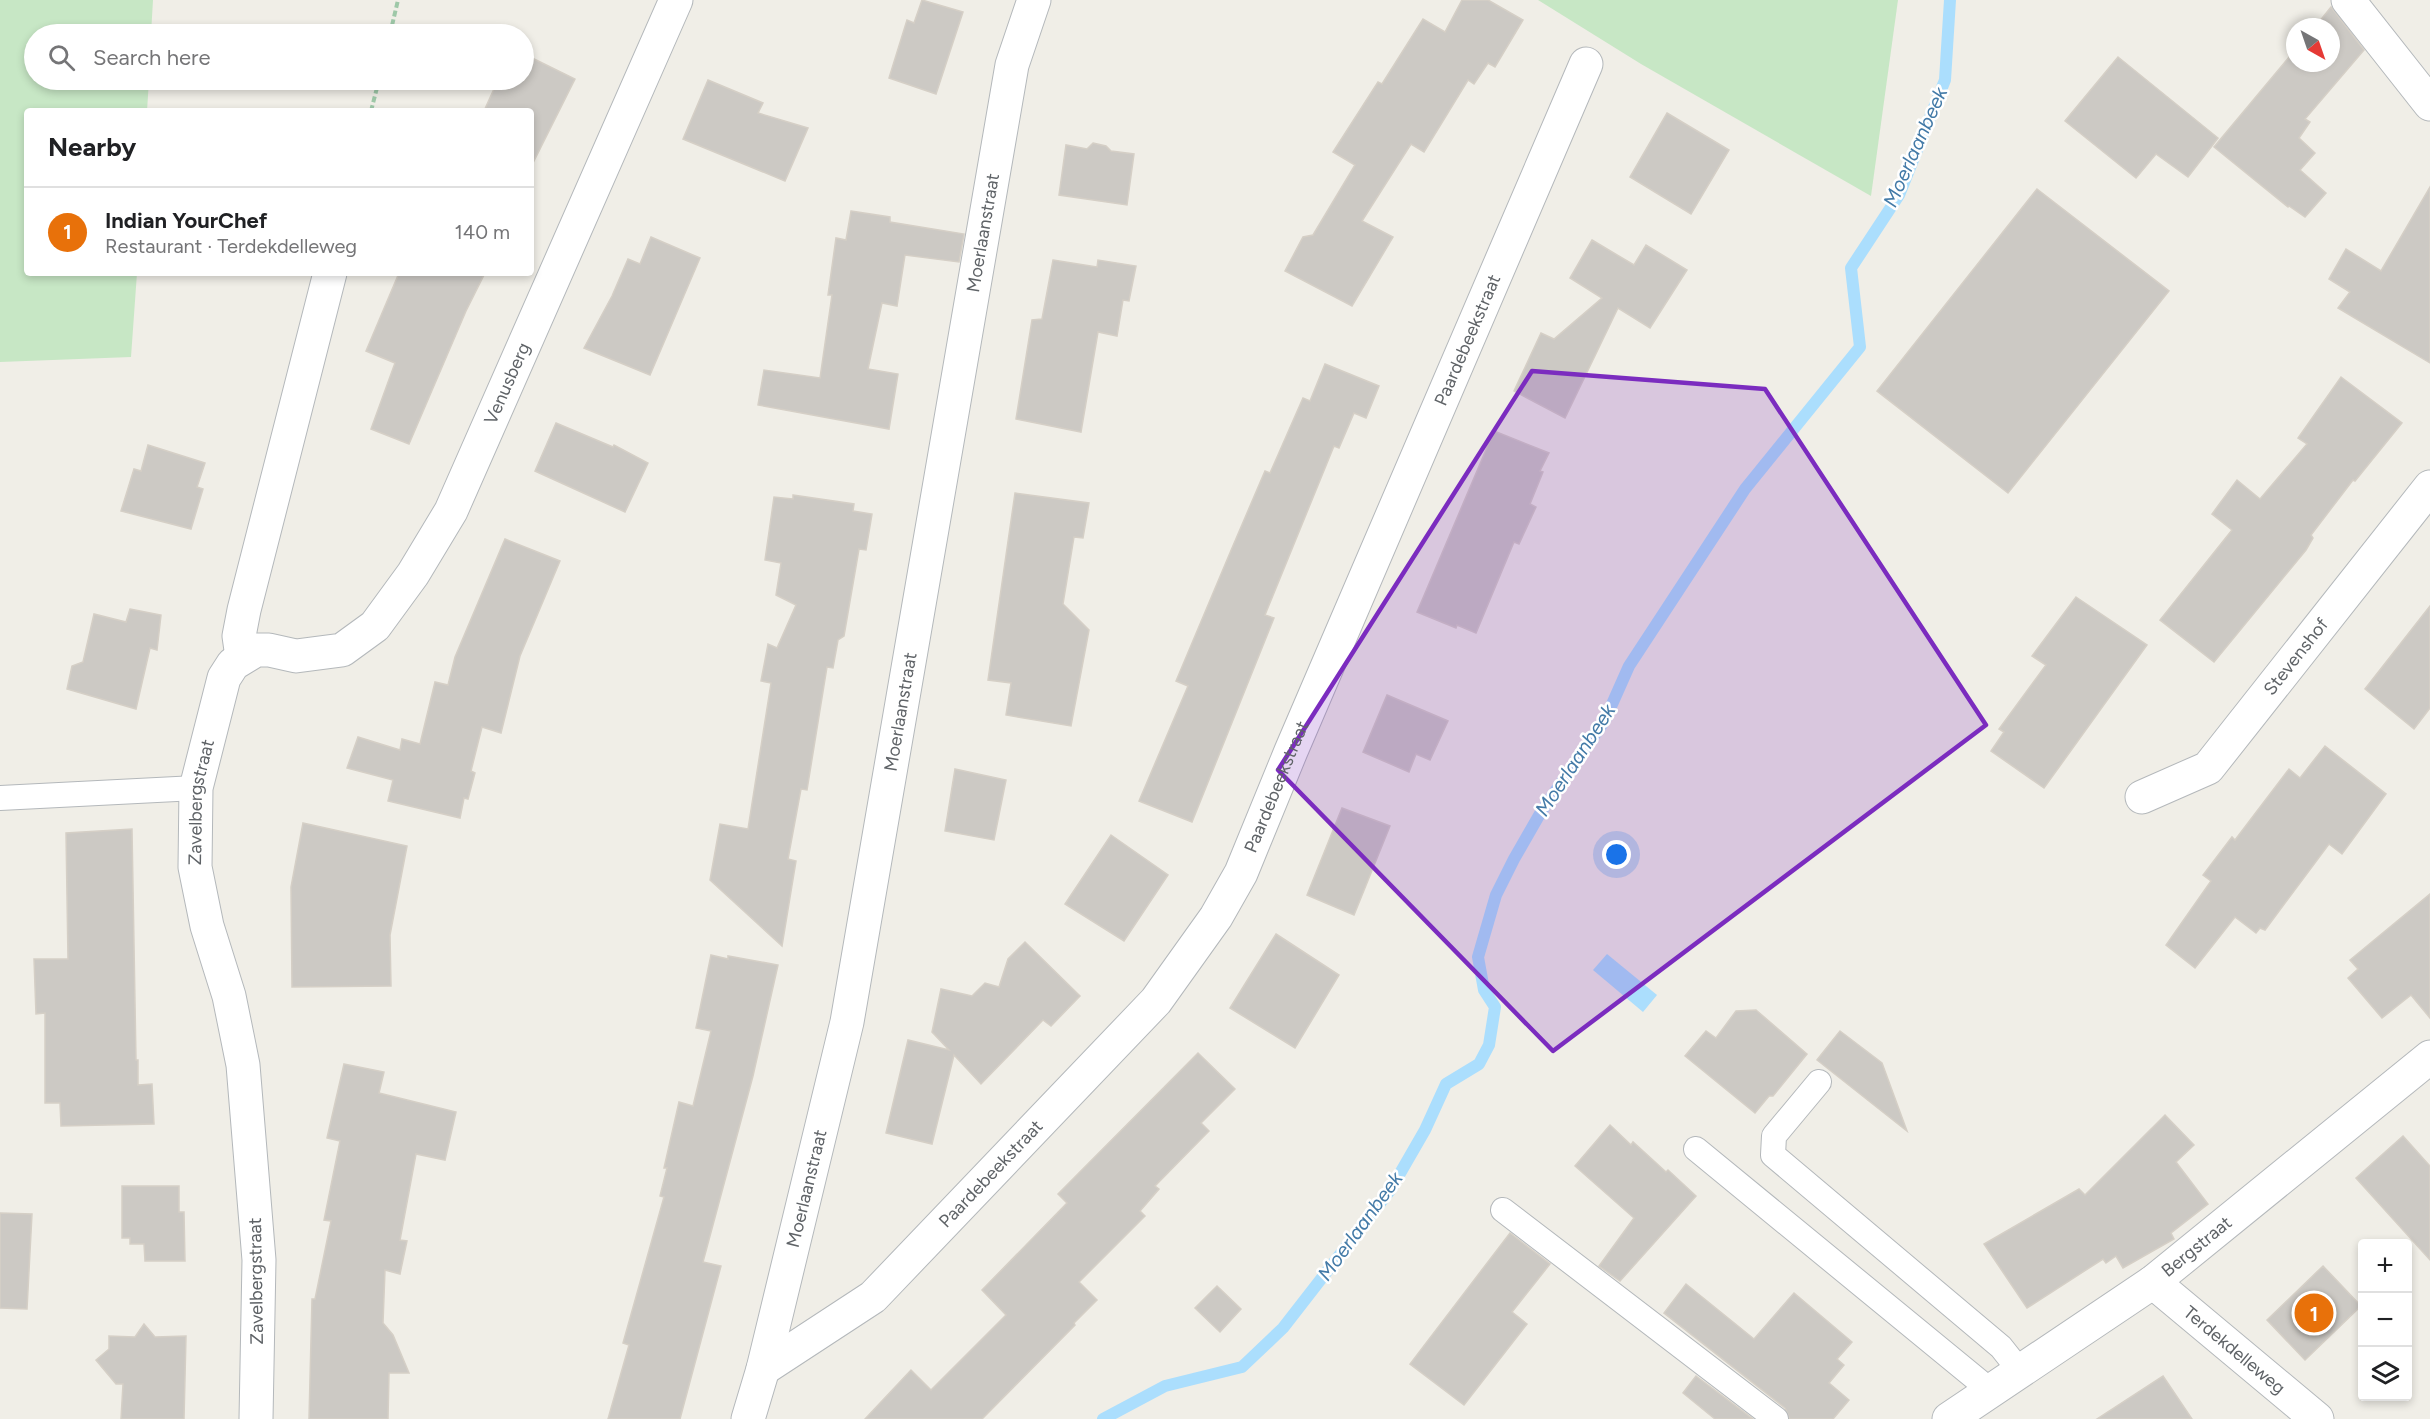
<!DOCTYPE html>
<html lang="en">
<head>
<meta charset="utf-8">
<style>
	:root { --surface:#fff; --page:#f6f6f6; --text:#202124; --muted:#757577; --line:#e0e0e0; --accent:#111827 }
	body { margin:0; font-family:Figtree,sans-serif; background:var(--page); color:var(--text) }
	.controls { position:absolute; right:18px; bottom:18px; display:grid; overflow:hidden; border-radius:6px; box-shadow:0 3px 9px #0003 }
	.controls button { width:54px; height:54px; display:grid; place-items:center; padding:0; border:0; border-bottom:2px solid var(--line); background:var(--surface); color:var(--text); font:30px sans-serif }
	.compass { position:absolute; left:2286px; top:18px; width:54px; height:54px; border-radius:50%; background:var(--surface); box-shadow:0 3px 9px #0003; rotate:140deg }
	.you { position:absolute; left:1617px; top:855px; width:21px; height:21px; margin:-15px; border:4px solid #fff; border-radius:50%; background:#1a73e8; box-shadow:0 0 0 9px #1a73e833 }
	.badge { display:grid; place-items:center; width:39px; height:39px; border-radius:50%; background:var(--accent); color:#fff; font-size:20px; font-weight:700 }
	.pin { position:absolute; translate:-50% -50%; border:3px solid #fff; box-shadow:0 2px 6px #0006 }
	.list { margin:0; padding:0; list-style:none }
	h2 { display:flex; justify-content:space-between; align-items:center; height:78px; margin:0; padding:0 24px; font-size:26px }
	h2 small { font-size:20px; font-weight:400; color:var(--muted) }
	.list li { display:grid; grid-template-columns:39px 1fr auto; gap:18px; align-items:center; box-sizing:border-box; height:90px; padding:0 24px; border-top:2px solid var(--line) }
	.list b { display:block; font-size:22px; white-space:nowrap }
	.list p { margin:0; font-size:20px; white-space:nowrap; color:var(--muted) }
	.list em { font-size:20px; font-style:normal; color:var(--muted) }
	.icon { flex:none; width:33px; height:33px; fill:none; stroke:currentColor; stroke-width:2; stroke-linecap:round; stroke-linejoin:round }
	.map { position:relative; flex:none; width:2430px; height:1419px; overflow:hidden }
	.search { position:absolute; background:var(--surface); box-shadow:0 3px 9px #0003; left:24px; top:24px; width:510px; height:66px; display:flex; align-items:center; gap:15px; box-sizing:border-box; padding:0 21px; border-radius:33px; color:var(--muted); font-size:22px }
	.panel { position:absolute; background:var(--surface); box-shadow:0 3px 9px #0003; left:24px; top:108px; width:510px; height:168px; border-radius:6px }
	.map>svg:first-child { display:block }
	.green { fill:#c7e7c5 }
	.water { fill:#abdefd }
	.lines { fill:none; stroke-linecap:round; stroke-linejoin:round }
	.stream { stroke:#abdefd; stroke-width:12 }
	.building { fill:#ccc9c4; stroke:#d5cfc6; stroke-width:1.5 }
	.service-casing { stroke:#b4b8bb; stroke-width:26 }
	.minor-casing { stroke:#b4b8bb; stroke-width:35 }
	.path { stroke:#9ec8a8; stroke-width:4; stroke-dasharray:6 3; stroke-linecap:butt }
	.service { stroke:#fff; stroke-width:24 }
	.minor { stroke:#fff; stroke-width:33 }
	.marked { fill:#7b2cbf; fill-opacity:0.2; stroke:#7b2cbf; stroke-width:4.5; stroke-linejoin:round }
	.labels { text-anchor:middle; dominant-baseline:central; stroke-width:5; stroke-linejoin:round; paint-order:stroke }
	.street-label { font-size:18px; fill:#5f6367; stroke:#fff }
	.water-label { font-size:20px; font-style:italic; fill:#437aa7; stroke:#fff }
</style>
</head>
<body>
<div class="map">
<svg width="2430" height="1419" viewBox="0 0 2430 1419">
	<rect width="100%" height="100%" fill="#f0eee7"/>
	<g class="green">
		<polygon points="0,0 153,0 151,34 34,34 34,80 149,80 147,111 27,111 27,273 137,273 131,357 0,362"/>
		<polygon points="1538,0 1898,0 1871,196 1641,64"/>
	</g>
	<polygon class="water" points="1607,954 1657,995 1643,1012 1593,970"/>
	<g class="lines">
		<polyline class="stream" points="1103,1419 1165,1386 1242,1367 1283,1328 1391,1189 1425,1130 1446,1084 1479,1064 1489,1045 1495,1007 1484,990 1478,957 1496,895 1514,859 1541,812 1605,720 1629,666 1745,489 1860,347 1851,268 1899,195 1945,80 1950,0"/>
	</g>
	<g class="building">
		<polygon points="922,0 963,12 936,94 889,78 907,20 914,23"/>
		<polygon points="1462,0 1488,0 1523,20 1495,67 1488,63 1474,84 1468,80 1424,152 1411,144 1362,221 1393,237 1352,306 1285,271 1303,237 1313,235 1355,165 1333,152 1378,82 1382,84 1423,19 1445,32"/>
		<polygon points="2331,7 2364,50 2305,119 2310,122 2299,138 2315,153 2300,170 2326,193 2305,217 2289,206 2288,207 2214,147 2295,50 2295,63 2331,63 2331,27 2315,27"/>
		<polygon points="524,54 575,79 531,167 531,111 484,111 498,80 524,80"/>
		<polygon points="2118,57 2218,138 2188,177 2156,154 2136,178 2065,121"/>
		<polygon points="708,80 763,103 758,113 808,128 785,181 683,139"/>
		<polygon points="1667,113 1729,150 1691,214 1630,177"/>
		<polygon points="1093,143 1106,146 1111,151 1134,154 1127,205 1059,195 1066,145 1087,149"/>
		<polygon points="2430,187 2430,363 2338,308 2350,292 2329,279 2346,249 2381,271"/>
		<polygon points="2037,189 2169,291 2008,493 1877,391"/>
		<polygon points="851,211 890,217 890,222 964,234 959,262 905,255 897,306 882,303 868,369 898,374 889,429 758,405 764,370 820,378 832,295 828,295 836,238 846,240"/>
		<polygon points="651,237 700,258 650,375 584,348 612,296 628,259 640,264"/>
		<polygon points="1592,240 1634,265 1646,245 1687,270 1650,328 1618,308 1565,418 1514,391 1541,333 1554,339 1602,298 1570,278"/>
		<polygon points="1053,260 1097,267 1098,260 1136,266 1129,301 1123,300 1117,336 1098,332 1081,432 1016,419 1032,320 1042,319"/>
		<polygon points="399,273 485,273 466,311 409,444 371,429 395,363 366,351"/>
		<polygon points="1325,364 1379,386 1366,418 1354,413 1339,448 1334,446 1265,615 1274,618 1192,822 1139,801 1188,686 1176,681 1232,548 1265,471 1270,473 1303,398 1310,401"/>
		<polygon points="2341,377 2402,423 2355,481 2353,480 2311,535 2313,538 2306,550 2214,662 2160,620 2232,530 2212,514 2237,480 2260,499 2307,444 2298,438"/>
		<polygon points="556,423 613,447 614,445 648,463 625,512 535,471"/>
		<polygon points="1494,431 1549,453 1540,471 1543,472 1530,504 1536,507 1519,544 1514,542 1476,633 1457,625 1456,628 1417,612"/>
		<polygon points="148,445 205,463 197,487 203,489 191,529 121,511 134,469 141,471"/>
		<polygon points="1015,493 1089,503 1083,538 1074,537 1063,604 1089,630 1071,726 1006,715 1011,683 988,680"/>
		<polygon points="793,495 854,504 853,511 872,514 866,550 859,549 844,636 838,640 833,668 827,667 807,790 801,789 788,859 796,861 782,946 710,880 720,824 748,829 771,683 761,681 768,644 777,648 796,605 776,595 781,563 765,560 774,497 793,499"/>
		<polygon points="505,539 560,561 520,656 501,733 482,727 471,771 475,773 468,799 464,798 460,818 388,801 393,780 347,768 358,737 400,750 402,739 420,744 435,682 448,685 455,657"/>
		<polygon points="2076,597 2147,645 2044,788 1991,751 2004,732 1999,729 2046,665 2032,656"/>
		<polygon points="2430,606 2430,708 2414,729 2365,689"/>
		<polygon points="130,609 161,615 157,650 150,648 136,709 67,689 72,666 83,662 94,614 126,622"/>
		<polygon points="1387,695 1448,721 1430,760 1416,754 1409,772 1363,752"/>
		<polygon points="2325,746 2386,794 2342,854 2329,844 2265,930 2260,928 2256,933 2235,917 2195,968 2166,945 2211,881 2203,875 2232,837 2235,840 2289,769 2300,778"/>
		<polygon points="955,769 1006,780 994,840 945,831"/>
		<polygon points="1342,808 1390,826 1354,915 1307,895"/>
		<polygon points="303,823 407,846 390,935 391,986 292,987 291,887"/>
		<polygon points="132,829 136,1060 138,1060 138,1085 152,1084 154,1124 61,1126 60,1103 45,1103 45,1013 36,1014 34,959 68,959 66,833"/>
		<polygon points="1111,835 1168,875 1124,941 1065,904"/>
		<polygon points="2430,894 2430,1018 2411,995 2382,1018 2348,978 2358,969 2350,960"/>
		<polygon points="1276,934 1339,975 1295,1048 1230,1008"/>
		<polygon points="1025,942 1080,996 1051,1026 1043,1020 981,1084 954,1055 932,1144 886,1133 908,1040 949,1050 932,1032 941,989 972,996 985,983 999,987 1008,959"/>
		<polygon points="711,955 728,959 728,956 778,965 753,1076 703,1262 721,1266 680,1419 608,1419 629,1345 623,1343 664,1197 660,1196 667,1168 664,1168 679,1102 693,1106 711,1031 696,1028"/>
		<polygon points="1756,1010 1807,1054 1773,1096 1769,1096 1755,1113 1685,1056 1706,1031 1716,1038 1736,1011"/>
		<polygon points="1840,1031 1882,1063 1907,1131 1817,1060"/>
		<polygon points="1198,1053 1235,1089 1201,1123 1209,1131 1155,1186 1159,1189 1140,1211 1145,1216 1079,1282 1097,1300 1074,1323 1075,1325 982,1419 865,1419 911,1370 931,1390 1006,1315 982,1290 1067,1203 1058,1194"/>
		<polygon points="344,1064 384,1072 379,1093 456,1112 445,1160 416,1154 400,1240 407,1241 400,1274 385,1270 383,1323 393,1335 409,1373 389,1373 388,1419 309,1419 312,1299 315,1299 331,1221 324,1220 340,1141 327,1138"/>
		<polygon points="2165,1115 2194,1145 2176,1162 2208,1204 2171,1233 2174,1239 2123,1268 2116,1256 2106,1263 2103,1259 2027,1308 1984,1244 2079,1189 2085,1195"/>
		<polygon points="1610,1125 1631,1145 1633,1142 1666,1172 1668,1170 1696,1196 1620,1281 1599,1266 1634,1218 1575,1166"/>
		<polygon points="2403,1136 2430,1166 2430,1260 2356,1178"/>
		<polygon points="122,1186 179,1186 179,1212 184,1212 185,1261 145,1261 144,1244 130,1244 130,1238 122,1238"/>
		<polygon points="0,1213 32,1214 27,1309 0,1308"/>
		<polygon points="1510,1233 1550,1264 1512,1312 1527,1324 1464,1405 1410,1364"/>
		<polygon points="2323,1266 2361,1306 2305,1360 2267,1320"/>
		<polygon points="1686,1284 1754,1339 1794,1293 1852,1342 1837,1359 1844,1365 1829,1383 1849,1400 1833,1419 1790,1419 1785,1408 1664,1313"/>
		<polygon points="1217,1286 1241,1309 1220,1332 1195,1308"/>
		<polygon points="144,1324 155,1337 186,1336 184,1419 121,1419 123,1384 116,1384 96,1360 109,1349 109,1336 135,1337"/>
		<polygon points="1696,1376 1753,1419 1715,1419 1683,1393"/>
		<polygon points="2163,1376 2192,1419 2097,1419"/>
	</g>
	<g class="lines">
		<g class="service-casing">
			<g id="service">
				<polyline points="0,798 196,788"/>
				<polyline points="1819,1082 1774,1136 1773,1155 2001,1347 2020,1371"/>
				<polyline points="1696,1149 1991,1391"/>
				<polyline points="1503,1210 1776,1419"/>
			</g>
		</g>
		<g class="minor-casing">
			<g id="minor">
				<polyline points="2348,0 2430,104"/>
				<polyline points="242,657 239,636 244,610 330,273"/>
				<path id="s1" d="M 2142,797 L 2208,768 L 2430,487"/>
				<path id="s2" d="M 2153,1282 L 2317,1419"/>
				<path id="s3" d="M 763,1369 L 873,1297 L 1156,1001 L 1216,917 L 1241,873 L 1291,751 L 1586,64"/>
				<path id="s4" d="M 256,1419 L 259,1260 L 243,1065 L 229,996 L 207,926 L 195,867 L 196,788 L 224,678 L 233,664 L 256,650 L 269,650 L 296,656 L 342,650 L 375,626 L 413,574 L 451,511 L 676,0"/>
				<path id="s5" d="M 748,1419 L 763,1369 L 847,1022 L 1012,65 L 1034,0"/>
				<path id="s6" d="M 1949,1419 L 2153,1282 L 2430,1057"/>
			</g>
		</g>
		<g class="path">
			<polyline points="390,34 398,0"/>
			<polyline points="371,111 379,80"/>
		</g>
		<use href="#service" class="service"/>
		<use href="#minor" class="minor"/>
	</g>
	<path class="marked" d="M 1532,371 L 1765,389 L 1986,725 L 1553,1051 L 1278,770 Z"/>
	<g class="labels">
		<g class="street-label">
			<text stroke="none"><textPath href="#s5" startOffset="1210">Moerlaanstraat</textPath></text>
			<text stroke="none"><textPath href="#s3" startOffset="1274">Paardebeekstraat</textPath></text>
			<text stroke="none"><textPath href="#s4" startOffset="1200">Venusberg</textPath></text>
			<text stroke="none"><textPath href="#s1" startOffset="214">Stevenshof</textPath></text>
			<text stroke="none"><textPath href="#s5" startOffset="724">Moerlaanstraat</textPath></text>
			<text stroke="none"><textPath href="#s3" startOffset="788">Paardebeekstraat</textPath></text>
			<text stroke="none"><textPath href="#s4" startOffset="624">Zavelbergstraat</textPath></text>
			<text stroke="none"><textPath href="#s3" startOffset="302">Paardebeekstraat</textPath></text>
			<text stroke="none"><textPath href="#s5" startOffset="238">Moerlaanstraat</textPath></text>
			<text stroke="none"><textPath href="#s6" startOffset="302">Bergstraat</textPath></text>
			<text transform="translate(256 1281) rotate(-91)">Zavelbergstraat</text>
			<text stroke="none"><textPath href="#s2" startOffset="106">Terdekdelleweg</textPath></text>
		</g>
		<g class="water-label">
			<text transform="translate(1915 147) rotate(-66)">Moerlaanbeek</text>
			<text transform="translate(1575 760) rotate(-57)">Moerlaanbeek</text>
			<text transform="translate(1360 1226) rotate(-54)">Moerlaanbeek</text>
		</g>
	</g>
</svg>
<div class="controls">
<button>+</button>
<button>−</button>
<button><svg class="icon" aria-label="layers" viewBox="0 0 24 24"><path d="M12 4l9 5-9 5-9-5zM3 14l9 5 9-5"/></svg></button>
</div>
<svg class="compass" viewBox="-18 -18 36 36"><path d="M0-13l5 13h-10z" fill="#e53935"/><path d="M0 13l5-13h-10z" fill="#757577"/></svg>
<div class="you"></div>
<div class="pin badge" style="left:2314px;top:1313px;background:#e8710a">1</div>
<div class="search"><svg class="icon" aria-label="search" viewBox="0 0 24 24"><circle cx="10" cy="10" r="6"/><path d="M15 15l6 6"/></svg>Search here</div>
<section class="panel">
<h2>Nearby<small></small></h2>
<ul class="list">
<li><span class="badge" style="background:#e8710a">1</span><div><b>Indian YourChef</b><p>Restaurant · Terdekdelleweg</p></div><em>140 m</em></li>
</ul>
</section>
</div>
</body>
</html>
